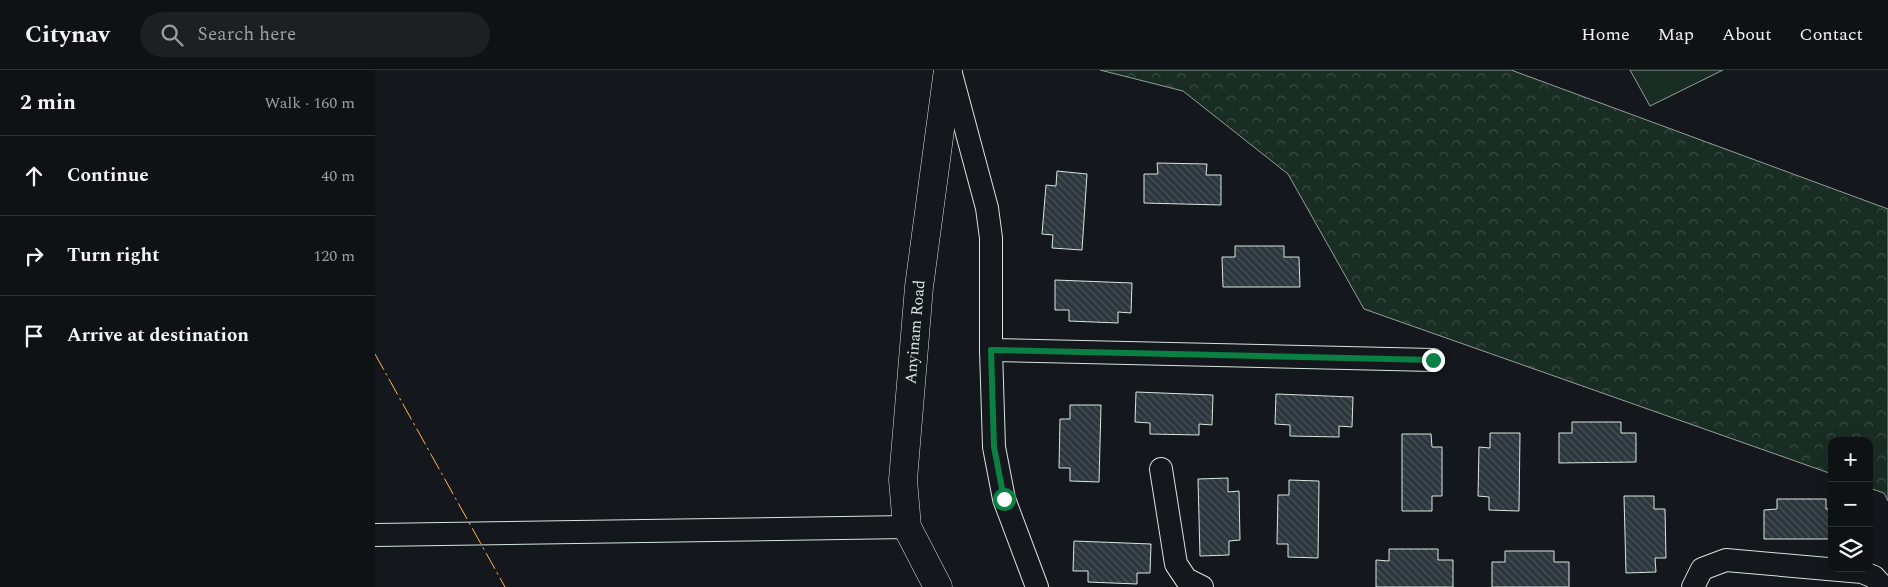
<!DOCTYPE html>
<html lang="en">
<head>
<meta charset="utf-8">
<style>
	:root { --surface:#0f1215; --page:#1d2022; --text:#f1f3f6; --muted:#9b9ea0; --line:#2f3234 }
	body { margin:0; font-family:Spectral,serif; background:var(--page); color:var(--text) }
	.controls { position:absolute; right:15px; bottom:15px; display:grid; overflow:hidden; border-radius:10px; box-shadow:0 5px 20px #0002 }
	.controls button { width:45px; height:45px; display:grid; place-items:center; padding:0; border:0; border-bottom:1px solid var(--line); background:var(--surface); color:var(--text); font:25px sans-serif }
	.stop { position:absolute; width:15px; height:15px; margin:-11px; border:4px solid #0b8043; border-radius:50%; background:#fff }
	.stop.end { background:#0b8043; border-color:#fff; box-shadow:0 1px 5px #0008 }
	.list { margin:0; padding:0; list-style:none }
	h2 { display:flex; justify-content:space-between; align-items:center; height:65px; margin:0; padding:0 20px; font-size:21px }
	h2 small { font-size:16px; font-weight:400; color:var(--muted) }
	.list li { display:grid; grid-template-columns:32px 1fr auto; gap:15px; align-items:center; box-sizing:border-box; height:80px; padding:0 20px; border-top:1px solid var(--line) }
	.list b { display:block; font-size:19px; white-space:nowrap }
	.list em { font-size:16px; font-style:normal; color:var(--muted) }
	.icon { flex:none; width:28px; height:28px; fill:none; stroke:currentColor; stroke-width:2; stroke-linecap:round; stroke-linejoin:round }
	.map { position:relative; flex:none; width:1513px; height:517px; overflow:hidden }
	header { display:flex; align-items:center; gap:30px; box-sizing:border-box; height:70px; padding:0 25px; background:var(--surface); border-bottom:1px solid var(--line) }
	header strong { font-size:24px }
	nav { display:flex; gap:28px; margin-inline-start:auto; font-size:18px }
	.search { width:350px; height:45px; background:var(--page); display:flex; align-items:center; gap:12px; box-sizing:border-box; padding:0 18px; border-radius:28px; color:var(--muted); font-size:19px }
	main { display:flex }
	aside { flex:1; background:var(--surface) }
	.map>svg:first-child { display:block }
	.forest { fill:url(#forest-crowns); stroke:#939e99 }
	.pitch { fill:#1a2d24; stroke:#939e99 }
	.building { fill:url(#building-back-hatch); stroke:#d8e6dc }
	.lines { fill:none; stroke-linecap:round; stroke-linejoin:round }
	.minor-casing { stroke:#d8e6dc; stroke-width:24 }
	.tertiary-casing { stroke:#d8e6dc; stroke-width:29 }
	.minor { stroke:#14181c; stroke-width:22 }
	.tertiary { stroke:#14181c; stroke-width:28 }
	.power { stroke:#ffb74d; stroke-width:1; stroke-dasharray:18 4 2.5 4; stroke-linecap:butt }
	.route { stroke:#0b8043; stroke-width:6 }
	.labels { text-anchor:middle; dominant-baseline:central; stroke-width:4; stroke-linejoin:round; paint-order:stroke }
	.street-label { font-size:16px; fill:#d8e6dc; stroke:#14181c }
</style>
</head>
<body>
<header>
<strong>Citynav</strong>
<div class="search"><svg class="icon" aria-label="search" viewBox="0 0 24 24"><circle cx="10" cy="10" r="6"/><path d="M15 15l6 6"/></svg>Search here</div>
<nav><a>Home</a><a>Map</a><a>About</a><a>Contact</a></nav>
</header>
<main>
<aside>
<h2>2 min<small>Walk · 160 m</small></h2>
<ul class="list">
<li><svg class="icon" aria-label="ahead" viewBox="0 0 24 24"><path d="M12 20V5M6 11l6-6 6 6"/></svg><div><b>Continue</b></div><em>40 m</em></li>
<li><svg class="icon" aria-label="right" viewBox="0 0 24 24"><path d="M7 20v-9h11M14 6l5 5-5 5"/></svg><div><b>Turn right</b></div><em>120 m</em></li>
<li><svg class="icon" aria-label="arrive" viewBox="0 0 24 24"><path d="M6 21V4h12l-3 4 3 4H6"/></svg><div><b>Arrive at destination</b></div></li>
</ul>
</aside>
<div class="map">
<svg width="1513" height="517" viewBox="0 0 1513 517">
	<defs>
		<pattern id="forest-crowns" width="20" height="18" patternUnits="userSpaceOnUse" patternTransform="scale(1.25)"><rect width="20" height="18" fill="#1a2d24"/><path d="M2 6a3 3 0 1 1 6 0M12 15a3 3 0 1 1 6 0" fill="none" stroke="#3b4b43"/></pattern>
		<pattern id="building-back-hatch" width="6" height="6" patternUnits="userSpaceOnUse" patternTransform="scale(1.25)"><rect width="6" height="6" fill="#2c363c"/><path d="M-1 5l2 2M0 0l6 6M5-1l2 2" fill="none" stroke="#4a5358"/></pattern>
	</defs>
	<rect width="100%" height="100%" fill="#14181c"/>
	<polygon class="forest" points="725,0 1136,0 1513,139 1513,431 1509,423 1494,418 1494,371 1457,371 1457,404 989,239 913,104 808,21"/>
	<polygon class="pitch" points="1255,0 1348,0 1275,36"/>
	<g class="building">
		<polygon points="782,93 832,94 831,105 846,105 846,135 769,133 769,104 783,104"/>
		<polygon points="682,101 712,104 707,180 677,178 678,165 667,164 671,115 681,116"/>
		<polygon points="860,176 909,176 909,187 924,187 925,217 848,217 847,187 860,187"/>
		<polygon points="680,210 757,213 756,243 743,242 743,253 694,251 694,240 680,240"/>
		<polygon points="761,322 838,325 837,355 824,354 824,365 775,364 775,353 760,352"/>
		<polygon points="901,324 978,327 977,357 964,356 964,367 915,366 915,355 900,354"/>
		<polygon points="695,335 726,335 724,412 695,411 695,398 684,398 685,349 695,349"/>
		<polygon points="1197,352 1246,352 1246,363 1261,363 1261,392 1184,393 1184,363 1197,363"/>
		<polygon points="1115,363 1145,363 1144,441 1114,440 1114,427 1103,426 1104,377 1115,378"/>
		<polygon points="1027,364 1056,364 1057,377 1067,377 1067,426 1057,426 1057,441 1027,441"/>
		<polygon points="853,408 853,422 864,421 865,470 854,471 854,485 825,486 823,409"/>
		<polygon points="914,410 944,411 943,488 913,487 913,474 902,474 903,425 914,425"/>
		<polygon points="1249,426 1279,426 1279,439 1290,439 1291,488 1280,488 1281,502 1251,503"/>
		<polygon points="1402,429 1451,429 1451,439 1457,439 1457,469 1389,469 1389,440 1402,439"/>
		<polygon points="699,471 776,474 775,503 762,503 762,514 713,512 713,501 698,501"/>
		<polygon points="1014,479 1063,479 1063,490 1078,490 1078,517 1001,517 1001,490 1014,491"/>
		<polygon points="1130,481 1179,481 1179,492 1194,492 1194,517 1117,517 1117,492 1130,492"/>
	</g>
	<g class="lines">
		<g class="minor-casing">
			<g id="minor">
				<polyline points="575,0 612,138 616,168 616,280 619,377 629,429 662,517"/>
				<polyline points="616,280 1058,290"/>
				<polyline points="786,399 801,494 811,509 827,517"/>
				<polyline points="0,465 532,457"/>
				<polyline points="1318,517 1327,499 1351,490 1487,502 1499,507 1508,517"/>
			</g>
		</g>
		<g class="tertiary-casing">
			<polyline id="tertiary" points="563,517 532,457 528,410 544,217 573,0"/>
		</g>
		<use href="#minor" class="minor"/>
		<use href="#tertiary" class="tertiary"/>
		<polyline class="power" points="0,284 130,517"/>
	</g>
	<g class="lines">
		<polyline class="route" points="629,429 619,377 616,280 1058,290"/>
	</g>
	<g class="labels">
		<g class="street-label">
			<text transform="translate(540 262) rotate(-85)">Anyinam Road</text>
		</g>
	</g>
</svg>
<div class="controls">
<button>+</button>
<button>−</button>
<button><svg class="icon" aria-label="layers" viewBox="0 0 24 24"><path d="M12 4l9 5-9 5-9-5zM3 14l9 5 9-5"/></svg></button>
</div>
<div class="stop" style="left:629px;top:429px"></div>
<div class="stop end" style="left:1058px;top:290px"></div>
</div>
</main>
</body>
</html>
